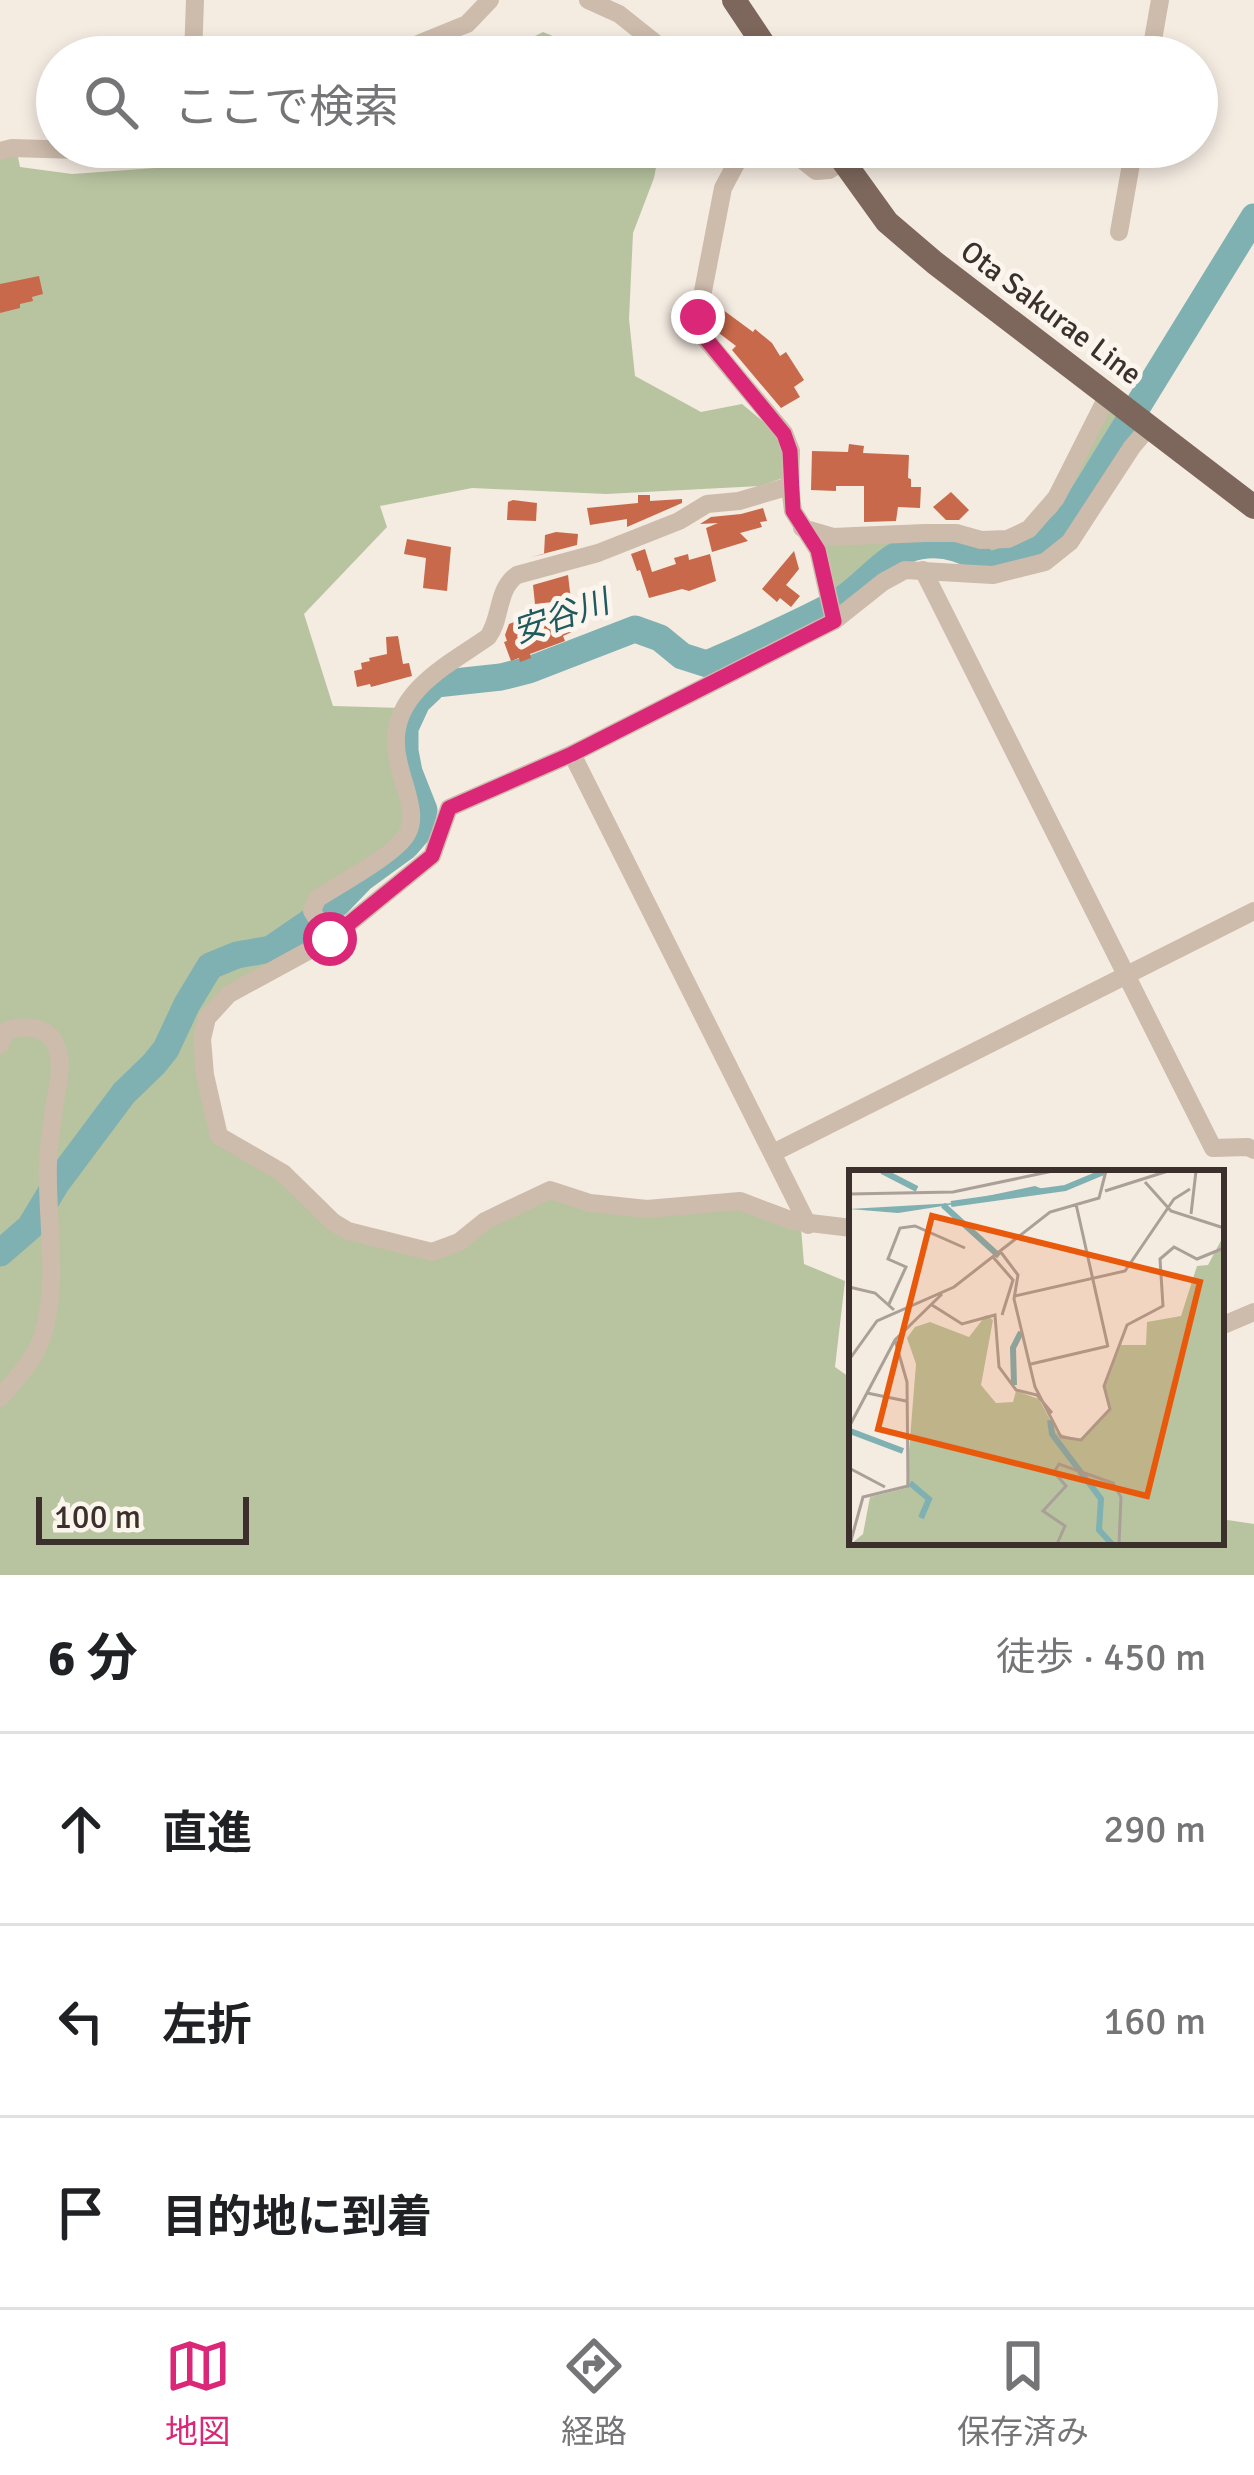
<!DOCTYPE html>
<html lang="ja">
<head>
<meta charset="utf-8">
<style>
	:root { --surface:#fff; --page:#f6f6f6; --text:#202124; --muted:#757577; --line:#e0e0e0; --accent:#db2777 }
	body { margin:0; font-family:Signika,"Noto Sans JP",sans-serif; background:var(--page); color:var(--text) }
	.scale { position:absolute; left:36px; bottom:30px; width:213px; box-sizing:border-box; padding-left:12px; border:6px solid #3b302b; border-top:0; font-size:33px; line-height:42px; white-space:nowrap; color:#3b302b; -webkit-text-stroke:9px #fbf5ee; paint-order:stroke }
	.stop { position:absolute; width:36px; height:36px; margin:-27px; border:9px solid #db2777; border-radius:50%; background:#fff }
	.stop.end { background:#db2777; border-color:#fff; box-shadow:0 3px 12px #0008 }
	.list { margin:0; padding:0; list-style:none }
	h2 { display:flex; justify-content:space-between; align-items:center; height:156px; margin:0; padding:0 48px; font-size:51px }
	h2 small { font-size:39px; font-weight:400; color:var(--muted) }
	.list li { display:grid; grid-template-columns:78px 1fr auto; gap:36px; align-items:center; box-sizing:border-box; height:192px; padding:0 48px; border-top:3px solid var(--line) }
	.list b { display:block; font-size:45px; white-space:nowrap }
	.list em { font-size:39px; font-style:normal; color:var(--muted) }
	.icon { flex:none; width:66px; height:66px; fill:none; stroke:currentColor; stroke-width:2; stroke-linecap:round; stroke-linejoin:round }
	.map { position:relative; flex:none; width:1254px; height:1575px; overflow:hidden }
	.search { position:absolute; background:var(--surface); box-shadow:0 6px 18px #0003; left:36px; right:36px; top:36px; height:132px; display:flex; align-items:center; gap:30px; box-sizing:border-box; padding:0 42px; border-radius:66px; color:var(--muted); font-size:45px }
	.sheet { height:732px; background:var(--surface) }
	nav { display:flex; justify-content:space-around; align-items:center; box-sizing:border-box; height:168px; border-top:3px solid var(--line); background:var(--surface); font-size:33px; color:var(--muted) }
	nav a { display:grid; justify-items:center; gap:6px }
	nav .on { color:var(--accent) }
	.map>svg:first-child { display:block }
	.green { fill:#b8c4a0 }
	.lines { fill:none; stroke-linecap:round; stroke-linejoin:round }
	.river { stroke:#7fb0b2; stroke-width:27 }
	.building { fill:#c8694b }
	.minor { stroke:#cdbbac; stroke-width:18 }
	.major { stroke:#7d675c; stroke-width:24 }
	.route { stroke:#db2777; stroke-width:15 }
	.labels { text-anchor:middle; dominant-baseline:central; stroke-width:10; stroke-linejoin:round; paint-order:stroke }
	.street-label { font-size:30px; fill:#3b302b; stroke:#fbf5ee }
	.water-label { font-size:33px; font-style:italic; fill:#1f5a5e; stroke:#fbf5ee }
	.inset-river { fill:none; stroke:#7fb0b2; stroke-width:6 }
	.inset-road { fill:none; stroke:#aaa098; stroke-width:3 }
	.view { fill:#e8590c; fill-opacity:0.15; stroke:#e8590c; stroke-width:6 }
	.inset-edge { fill:none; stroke:#3b302b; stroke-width:6 }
</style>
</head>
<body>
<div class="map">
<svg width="1254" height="1575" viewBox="0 0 1254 1575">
	<rect width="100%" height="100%" fill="#f4ebe1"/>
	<g class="green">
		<polygon points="543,32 605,57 493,57"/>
		<polygon points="256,147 660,147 654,178 633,233 629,319 635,376 701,412 742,404 782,437 786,477 760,486 606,494 472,488 380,506 387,527 304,614 333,706 402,708 409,813 404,835 317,895 323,937 202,1020 217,1136 281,1176 329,1225 436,1254 549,1193 587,1206 745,1205 801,1228 804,1264 845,1281 835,1367 852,1379 852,1542 1221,1542 1221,1519 1254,1524 1254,1575 0,1575 0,155 17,152 20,167 72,174 210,164"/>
		<polygon points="1108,408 1118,413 1074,484 1054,523 1032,540 1014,548 993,551 970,548 950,541 914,542 878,564 831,599 820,539 1016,540"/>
	</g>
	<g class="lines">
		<path class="river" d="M 0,1253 L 30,1227 L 56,1184 L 124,1093 L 154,1064 L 166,1049 L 187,1004 L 210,966 L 237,955 L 271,949 L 338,903 L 362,878 L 406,846 L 419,831 L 424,810 L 409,772 L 405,751 L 405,728 L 417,702 L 436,684 L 501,677 L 529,670 L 635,629 L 660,638 L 682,656 L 707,664 C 750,645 794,626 835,604 C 864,588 886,552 920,546 C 947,541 967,551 990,565 C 1022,557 1043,544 1067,521 L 1254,217"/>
	</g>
	<g class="building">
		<polygon points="39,276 43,294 32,297 33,301 20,304 20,308 0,313 0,284"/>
		<polygon points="715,304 753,332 755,329 772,343 780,356 786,352 804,380 794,387 800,397 781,408 732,350 736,346 715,330 712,317"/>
		<polygon points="849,444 864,446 863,453 909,455 908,478 911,479 911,487 921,487 920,508 898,507 896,521 864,522 864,486 836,486 836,491 811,490 812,451 848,452"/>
		<polygon points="951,492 969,510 959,520 946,520 933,507"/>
		<polygon points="638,495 650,495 650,501 682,499 682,503 627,527 627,519 590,525 587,508 638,503"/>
		<polygon points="513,500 537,503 536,521 507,520 508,502"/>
		<polygon points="763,508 767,521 760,522 762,527 740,533 748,541 712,552 706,528 718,523 700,524 711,517 741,514"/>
		<polygon points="556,532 578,534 577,545 531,557 544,554 545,535"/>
		<polygon points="407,539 451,547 447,591 423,588 426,558 404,554"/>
		<polygon points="645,549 652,572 676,564 674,558 688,554 689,560 710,554 716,581 689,591 682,589 649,598 640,570 637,571 631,554"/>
		<polygon points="794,551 799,569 786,585 800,596 791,607 780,598 777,602 762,589"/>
		<polygon points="568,575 571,600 535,604 533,585"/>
		<polygon points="572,615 574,631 563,636 565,641 530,654 531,658 520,662 519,658 511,661 504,642 507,641 505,635 509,624 519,620 523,634"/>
		<polygon points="398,636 403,664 409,663 412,676 371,687 370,684 357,687 354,671 362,669 361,663 370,661 369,658 387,654 386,637"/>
	</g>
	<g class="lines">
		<g class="minor">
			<polyline points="588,0 619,14 673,57"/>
			<polyline points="193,57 195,0"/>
			<polyline points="386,57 467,24 490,0"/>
			<polyline points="1150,57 1160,0"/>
			<polyline points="786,147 816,171 829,170 842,162"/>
			<polyline points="0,151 12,148 111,151 121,147"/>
			<polyline points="1119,232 1134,147"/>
			<polyline points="790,486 793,511 818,550 834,621"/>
			<polyline points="802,528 833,537 925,533 956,533 981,540 1008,539 1029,529 1056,498 1108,395"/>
			<polyline points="923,570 1213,1148 1248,1147 1254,1150"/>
			<polyline points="572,754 808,1225"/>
			<path d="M 330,939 L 312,911 L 317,899 C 338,885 396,854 407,834 C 415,820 410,804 406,789 C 402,775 396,759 396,744 C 393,691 451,663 488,637 C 502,618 496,590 517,575 L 598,553 L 679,521 L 707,504 L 739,501 L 790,486 L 791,451 L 784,433 L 703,336 L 698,317 L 723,188 L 745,147"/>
			<path d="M 0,1045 L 6,1031 C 22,1025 47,1026 55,1043 C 66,1065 55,1093 53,1116 C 52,1131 48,1147 48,1162 C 46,1220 60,1281 42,1337 C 35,1360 15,1380 0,1398"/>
			<polyline points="773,1153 1254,911"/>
			<polyline points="852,1228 793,1221 740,1201 647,1209 590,1203 550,1190 485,1221 459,1242 432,1252 348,1231 333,1222 283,1173 219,1136 205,1075 202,1039 207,1018 229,994 330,939 432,856 449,808 572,754 834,621 883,582 905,570 993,575 1045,562 1070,542 1132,447 1150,426"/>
			<polyline points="1221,1326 1254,1312"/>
		</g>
		<g class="major">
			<polyline points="734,0 772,57"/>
			<polyline points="833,147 887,222 935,263 1254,507"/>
		</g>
	</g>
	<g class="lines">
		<polyline class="route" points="330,939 432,856 449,808 572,754 834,621 818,550 793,511 790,451 784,434 703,335 698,317"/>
	</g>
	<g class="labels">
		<g class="street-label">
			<text transform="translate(1051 313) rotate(37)">Ota Sakurae Line</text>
		</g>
		<g class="water-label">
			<text transform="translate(561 617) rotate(-19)">安谷川</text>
		</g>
	</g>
	<g transform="translate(849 1170)">
		<rect width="375" height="375" fill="#f4ebe1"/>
		<path d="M 375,65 L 375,374 L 2,374 L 14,364 L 21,327 L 57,318 L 67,194 L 58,168 L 66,157 L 81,152 L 120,167 L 137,145 L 144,150 L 132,215 L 147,233 L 164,232 L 167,221 L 190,229 L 208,263 L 232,270 L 261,238 L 256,216 L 272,175 L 297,175 L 298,152 L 332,146 L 348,96 L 359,95 Z" fill="#b8c4a0"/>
		<path d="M 186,16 L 196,20 L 49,43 L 0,39 L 105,33 Z" fill="#7fb0b2"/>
		<path class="inset-river" d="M 33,1 L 68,19M 102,34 L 216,18 L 257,1M 94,35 L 150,86M 165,215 L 164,178 L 172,162M 201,250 L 203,264 L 252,329 L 250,360 L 263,374M 1,261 L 54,281M 61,313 L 80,329 L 72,348"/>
		<path class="inset-road" d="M 296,12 L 322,41 L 375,58M 256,21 L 319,1M 0,24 L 104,22 L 204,1M 227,34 L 259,177M 342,44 L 347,1M 151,81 L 169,105 L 165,129 L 186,217 L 212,267 L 232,270 L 261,239 L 255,216 L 278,155 L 314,136 L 311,89 L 325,77 L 348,89 L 375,78M 144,87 L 164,110 L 153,145M 0,117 L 26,123 L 45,140M 166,126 L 276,101 L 325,29 L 341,19M 40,134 L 57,97 L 39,89 L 51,58 L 66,56 L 116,78M 83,135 L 113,154 L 146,145 L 150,197 L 167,220 L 188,225 L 203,243M 0,190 L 28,151 L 105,117 L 201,42 L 250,28 L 257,1M 182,194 L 259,176M 18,223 L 57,231M 0,257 L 46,170 L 93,124M 0,298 L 36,317M 1,374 L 14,327 L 59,316 L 58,212 L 46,170M 208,374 L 216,356 L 194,341 L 217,316 L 205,302 L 210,294 L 264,313 L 272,327 L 270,374"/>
		<path class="view" d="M 83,46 L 351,112 L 298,326 L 29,259 Z"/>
		<rect width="375" height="375" class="inset-edge"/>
	</g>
</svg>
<div class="scale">100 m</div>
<div class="stop" style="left:330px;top:939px"></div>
<div class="stop end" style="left:698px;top:317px"></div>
<div class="search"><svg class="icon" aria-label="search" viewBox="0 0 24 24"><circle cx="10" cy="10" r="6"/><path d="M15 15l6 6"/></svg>ここで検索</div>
</div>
<section class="sheet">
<h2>6 分<small>徒歩 · 450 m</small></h2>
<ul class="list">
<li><svg class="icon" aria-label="ahead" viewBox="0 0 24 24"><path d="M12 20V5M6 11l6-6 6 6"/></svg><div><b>直進</b></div><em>290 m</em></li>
<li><svg class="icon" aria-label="left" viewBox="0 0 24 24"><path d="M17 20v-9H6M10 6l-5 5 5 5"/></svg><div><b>左折</b></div><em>160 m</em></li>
<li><svg class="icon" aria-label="arrive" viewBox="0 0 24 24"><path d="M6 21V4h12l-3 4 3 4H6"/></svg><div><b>目的地に到着</b></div></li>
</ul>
</section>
<nav>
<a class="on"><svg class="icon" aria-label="map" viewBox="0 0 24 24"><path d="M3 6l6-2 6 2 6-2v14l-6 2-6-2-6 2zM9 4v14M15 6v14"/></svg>地図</a>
<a><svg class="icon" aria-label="directions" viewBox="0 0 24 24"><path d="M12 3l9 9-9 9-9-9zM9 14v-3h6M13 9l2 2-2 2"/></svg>経路</a>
<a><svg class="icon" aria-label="saved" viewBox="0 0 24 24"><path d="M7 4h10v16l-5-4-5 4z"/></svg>保存済み</a>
</nav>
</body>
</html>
